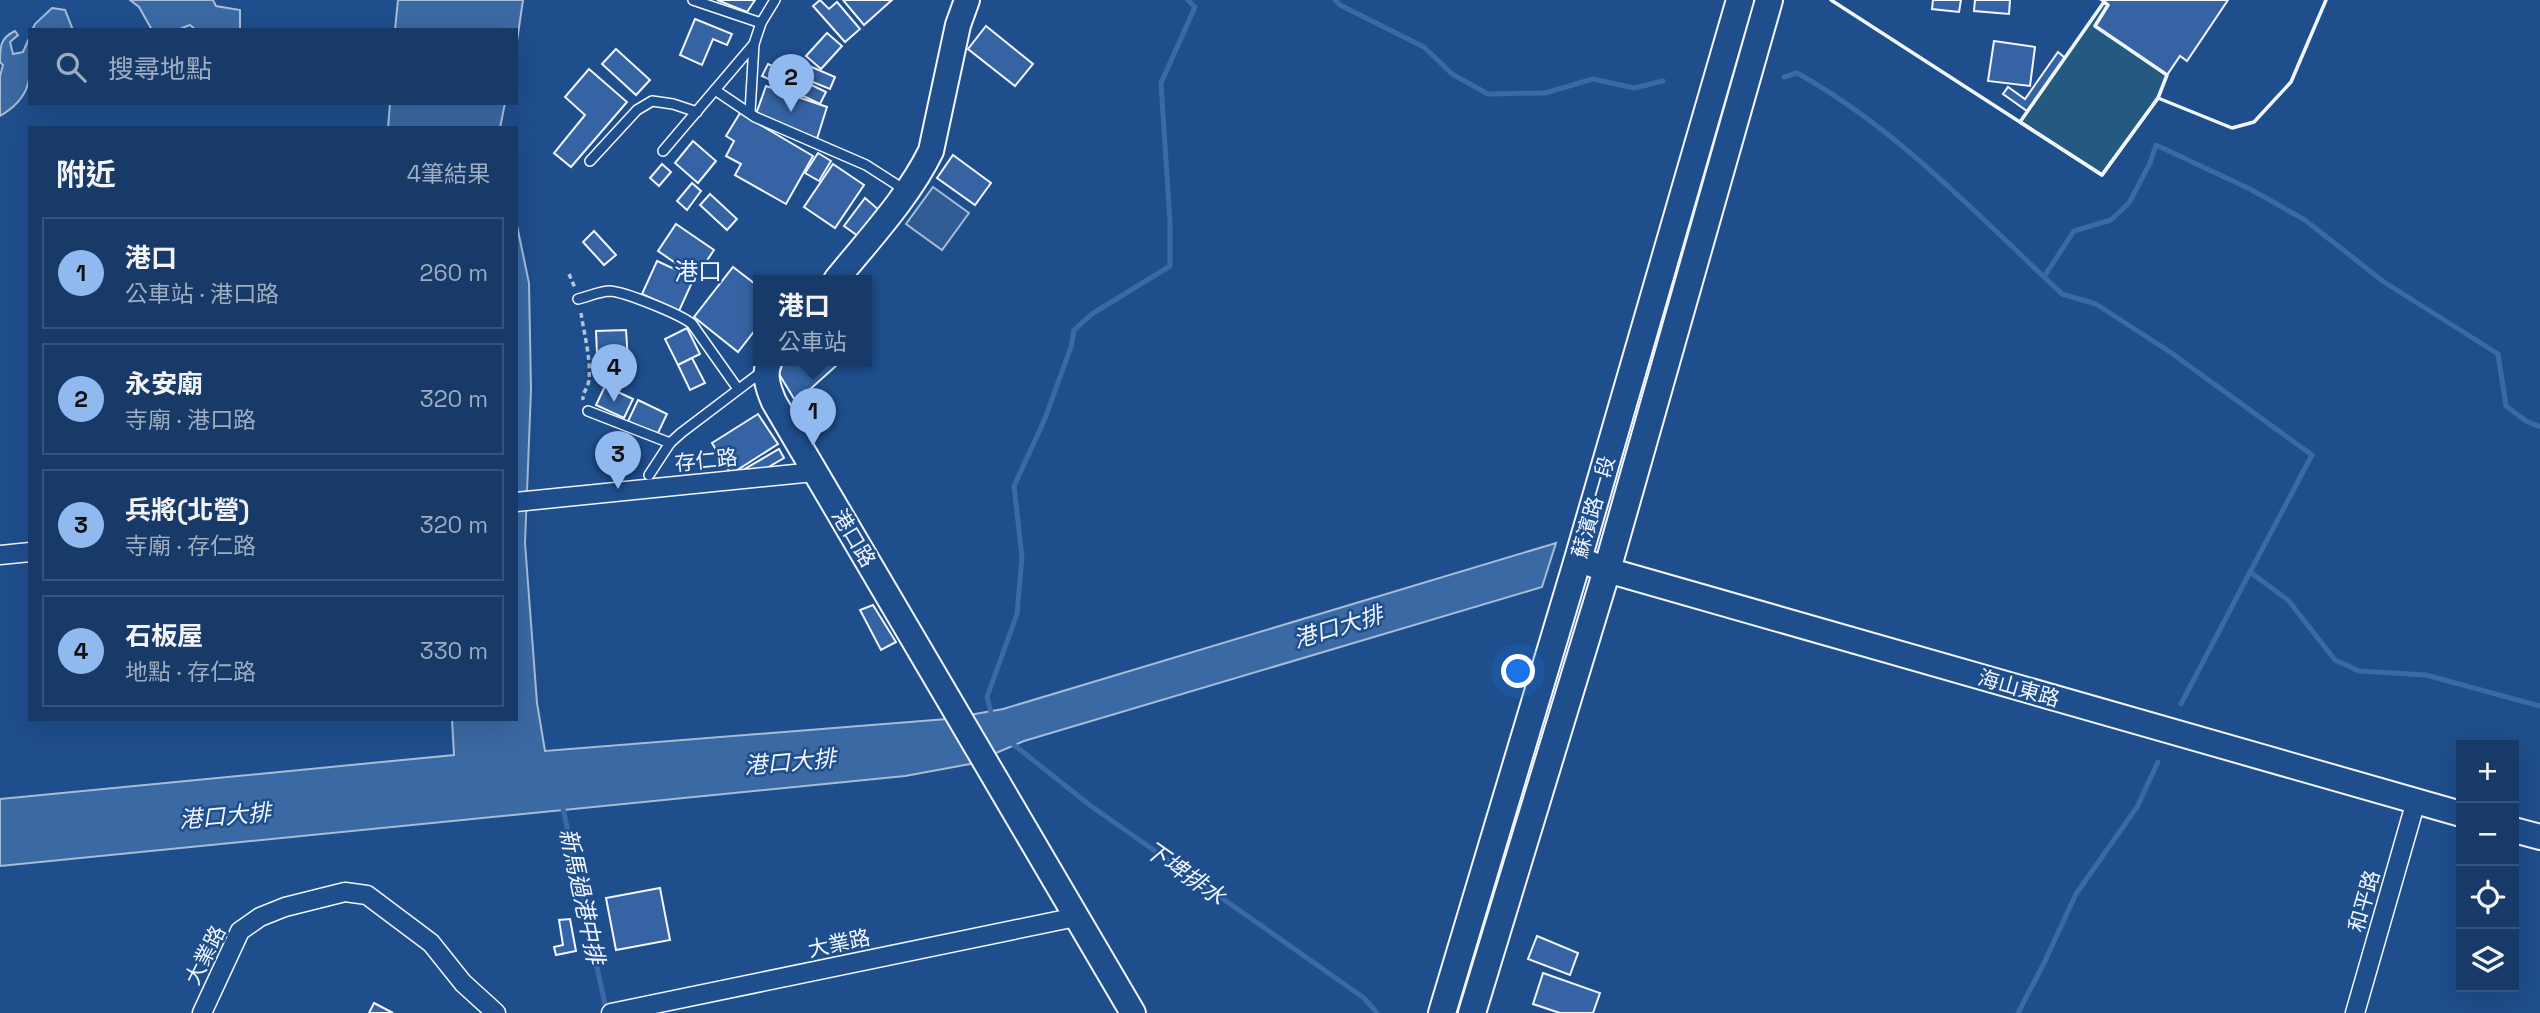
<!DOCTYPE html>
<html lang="zh-TW">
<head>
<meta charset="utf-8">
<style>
	:root { --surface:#173a69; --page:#20416f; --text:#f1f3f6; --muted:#9eadc0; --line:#36547d; --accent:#90b9f0 }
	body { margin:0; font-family:"Space Grotesk","Noto Sans TC",sans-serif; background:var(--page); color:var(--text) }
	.controls { position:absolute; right:21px; bottom:21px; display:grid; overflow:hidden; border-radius:0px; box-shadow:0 7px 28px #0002 }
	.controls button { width:63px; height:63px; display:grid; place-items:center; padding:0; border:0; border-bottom:2px solid var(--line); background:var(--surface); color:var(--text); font:35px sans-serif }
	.you { position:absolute; left:1519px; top:672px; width:24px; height:24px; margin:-18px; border:5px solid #fff; border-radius:50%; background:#1a73e8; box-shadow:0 0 0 10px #1a73e833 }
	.badge { display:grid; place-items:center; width:46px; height:46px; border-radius:50%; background:var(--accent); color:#111; font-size:23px; font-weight:700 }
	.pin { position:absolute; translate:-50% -58px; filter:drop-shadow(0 2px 4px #0008) }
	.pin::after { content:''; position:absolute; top:37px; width:24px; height:21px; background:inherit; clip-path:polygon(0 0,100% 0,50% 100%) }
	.popup { position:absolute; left:753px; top:275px; width:119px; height:91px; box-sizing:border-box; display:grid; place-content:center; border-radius:0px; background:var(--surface); filter:drop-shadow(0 2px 5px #0005); font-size:23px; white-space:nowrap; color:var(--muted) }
	.popup b { font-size:26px; color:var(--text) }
	.popup::after { content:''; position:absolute; left:50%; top:100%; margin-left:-14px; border:14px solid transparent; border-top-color:var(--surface) }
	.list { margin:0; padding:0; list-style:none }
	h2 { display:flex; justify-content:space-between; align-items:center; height:91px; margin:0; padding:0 28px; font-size:30px }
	h2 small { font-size:23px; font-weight:400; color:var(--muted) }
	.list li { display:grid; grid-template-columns:46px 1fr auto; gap:21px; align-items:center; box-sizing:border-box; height:112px; margin:0 14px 14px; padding:0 14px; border:2px solid var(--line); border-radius:0px }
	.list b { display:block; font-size:26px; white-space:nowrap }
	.list p { margin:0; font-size:23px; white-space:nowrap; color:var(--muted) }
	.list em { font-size:23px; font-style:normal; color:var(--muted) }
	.icon { flex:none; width:38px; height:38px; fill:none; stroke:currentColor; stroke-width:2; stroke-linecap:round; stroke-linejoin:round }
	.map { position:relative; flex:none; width:2540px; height:1013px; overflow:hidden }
	.search { position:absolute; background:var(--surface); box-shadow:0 7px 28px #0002; left:28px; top:28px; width:490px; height:77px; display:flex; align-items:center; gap:18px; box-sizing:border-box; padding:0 24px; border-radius:0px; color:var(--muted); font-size:26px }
	.panel { position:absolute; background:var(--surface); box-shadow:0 7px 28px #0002; left:28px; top:126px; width:490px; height:595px; border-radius:0px }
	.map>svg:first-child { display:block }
	.green { fill:#245a82; stroke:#a8bbd7; stroke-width:2 }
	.parking { fill:#305b95; stroke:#a8bbd7; stroke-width:2 }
	.water { fill:#3b69a3; stroke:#a8bbd7; stroke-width:2 }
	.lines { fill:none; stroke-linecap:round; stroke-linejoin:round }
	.stream { stroke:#3b69a3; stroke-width:5 }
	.building { fill:#3563a3; stroke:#f2f6ff; stroke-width:2 }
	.lane-casing { stroke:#f2f6ff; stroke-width:12 }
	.street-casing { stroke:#f2f6ff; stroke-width:21 }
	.secondary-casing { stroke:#f2f6ff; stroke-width:28 }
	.primary-casing { stroke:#f2f6ff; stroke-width:30 }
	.path { stroke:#b3c4dc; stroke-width:3.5; stroke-dasharray:5 3.5; stroke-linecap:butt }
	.lane { stroke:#1f4e8c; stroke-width:9 }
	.street { stroke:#1f4e8c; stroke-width:18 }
	.secondary { stroke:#1f4e8c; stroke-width:24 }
	.primary { stroke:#1f4e8c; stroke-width:26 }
	.wall { stroke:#f2f6ff; stroke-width:3.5 }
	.labels { text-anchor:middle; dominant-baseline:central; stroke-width:5; stroke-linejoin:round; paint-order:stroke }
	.street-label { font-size:21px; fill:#f2f6ff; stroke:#1f4e8c }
	.water-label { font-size:23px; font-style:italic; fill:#f2f6ff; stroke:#1f4e8c }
	.quarter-label { font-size:24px; fill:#f2f6ff; stroke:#1f4e8c }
</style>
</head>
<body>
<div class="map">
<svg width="2540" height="1013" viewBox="0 0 2540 1013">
	<rect width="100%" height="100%" fill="#1f4e8c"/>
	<polygon class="green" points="2104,2 2108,5 2095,26 2167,75 2158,98 2102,175 2020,122"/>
	<polygon class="parking" points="933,187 969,213 942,250 906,224"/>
	<g class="water">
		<polygon points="130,0 213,0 216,6 240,10 240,30 196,30 190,25 177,30 152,30 139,7"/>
		<polygon points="398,0 523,0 516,48 516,30 395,30"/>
		<polygon points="52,8 65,10 73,30 32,30 35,24"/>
		<path d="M 15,31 L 18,35 L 10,42 L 13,54 L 23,52 L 30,36 C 30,73 36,95 0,116 L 0,76 L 3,65 L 0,62 C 0,47 0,38 15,31 Z"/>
		<polygon points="390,103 505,103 500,128 388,128"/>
		<polygon points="516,221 529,283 531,390 525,543 537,703 545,751 947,719 1003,709 1556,543 1542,587 1024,741 970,764 905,776 0,866 0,799 454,755 452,719 516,719"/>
	</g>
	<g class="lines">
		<g class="stream">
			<polyline points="1335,0 1340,5 1424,47 1452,74 1488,94 1545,93 1593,79 1634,88 1663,81"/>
			<path d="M 1784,77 L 1797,73 C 1891,125 1967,204 2044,277 L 2074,231 L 2111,220 L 2129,203 L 2150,163 L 2156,145 L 2250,189 L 2305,220 L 2384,282 L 2498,354 L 2506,406 L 2526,421 L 2540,427"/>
			<polyline points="2044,277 2062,294 2096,304 2170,352 2312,455 2250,572 2288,600 2335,660 2359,671 2426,675 2540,706"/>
			<polyline points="2181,704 2250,572"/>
			<polyline points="992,717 987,697 1017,614 1022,557 1014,486 1044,421 1071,347 1074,330 1092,314 1170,266 1170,222 1161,83 1195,7 1188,0"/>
			<polyline points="1009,741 1091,806 1364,998 1377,1013"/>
			<polyline points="562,804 606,1009"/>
			<polyline points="2018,1013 2044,963 2076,894 2137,807 2158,762"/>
		</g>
	</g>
	<g class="building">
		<polygon points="717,0 755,0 747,12"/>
		<polygon points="820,0 829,9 837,2 860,29 845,42 813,6"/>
		<polygon points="843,0 892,0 864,25"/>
		<polygon points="1933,0 1961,0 1959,12 1932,9"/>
		<polygon points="1975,0 2010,0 2009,14 1974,11"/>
		<polygon points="2101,0 2228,0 2187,61 2180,56 2167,75 2095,26 2108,5"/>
		<polygon points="695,19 732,34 727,45 713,39 702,65 680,55"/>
		<polygon points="986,26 1033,64 1015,86 968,49"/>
		<polygon points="827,33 842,46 821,69 806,56"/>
		<polygon points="1994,41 2035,47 2030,86 1988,81"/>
		<polygon points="616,49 650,80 636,95 602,64"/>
		<polygon points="2058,52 2065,58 2027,111 2003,94 2008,87 2025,99"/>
		<polygon points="800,62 835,77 830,89 795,75"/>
		<polygon points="768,64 826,92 820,104 762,76"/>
		<polygon points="589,69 627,102 571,167 554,153 585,115 565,97"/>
		<polygon points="766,86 827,107 816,142 755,117"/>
		<polygon points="740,113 813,156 786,204 735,175 741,164 726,156 734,141 726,136"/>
		<polygon points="693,141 716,161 698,183 675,163"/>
		<polygon points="818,153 831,161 819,181 805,173"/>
		<polygon points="953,155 991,183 975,205 937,178"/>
		<polygon points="662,164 671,172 659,186 650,178"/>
		<polygon points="833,164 864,185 835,228 804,207"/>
		<polygon points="692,183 701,191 687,210 677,201"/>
		<polygon points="710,194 737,219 727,230 700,205"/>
		<polygon points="865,198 880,211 858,236 844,226"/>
		<polygon points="676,224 714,250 696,277 658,251"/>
		<polygon points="594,231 616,255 604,265 583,242"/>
		<polygon points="657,261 694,278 679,311 642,294"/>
		<polygon points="733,267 759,287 759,325 738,352 694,317"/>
		<polygon points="687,328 700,354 678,365 665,339"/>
		<polygon points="626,330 629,375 598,377 596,331"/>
		<polygon points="692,358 705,383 690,390 678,365"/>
		<polygon points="784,360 831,360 836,366 796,402 779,374"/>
		<polygon points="605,386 633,399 624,418 596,405"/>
		<polygon points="638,400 667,414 657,435 628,421"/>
		<polygon points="821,404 828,415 804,431 797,420"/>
		<polygon points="758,414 778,444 731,474 712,443"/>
		<polygon points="779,449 784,458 741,483 736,474"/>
		<polygon points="873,605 896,642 881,650 860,610"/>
		<polygon points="660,888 670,940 616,950 606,898"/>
		<polygon points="570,919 576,951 556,955 554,947 563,945 559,920"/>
		<polygon points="1537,936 1578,953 1570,975 1528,959"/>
		<polygon points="1543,973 1600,993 1593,1013 1560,1013 1533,1004"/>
		<polygon points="374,1003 393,1013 369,1013"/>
	</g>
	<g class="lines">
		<g class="lane-casing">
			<g id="lane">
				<polyline points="693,0 761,23"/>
				<polyline points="715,90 755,117 866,165 905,190"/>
				<polyline points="750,112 754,44 761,23 775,0"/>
				<polyline points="663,151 754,44"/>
				<polyline points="590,161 637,110 652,101 673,104 697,112"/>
				<path d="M 578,299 C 587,297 600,291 610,291 C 625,292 680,314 692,324 L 738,389"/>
				<polyline points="588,411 670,443"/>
				<polyline points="649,475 670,443 681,433 764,370"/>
			</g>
		</g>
		<g class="street-casing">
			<g id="street">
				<polyline points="516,502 814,472"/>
				<polyline points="0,555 30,552"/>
				<polyline points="202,1013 240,931 260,917 285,907 345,892 367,895 431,943 463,983 496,1013"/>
				<polyline points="611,1013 1076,917"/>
				<polyline points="2355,1013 2416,801"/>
			</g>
		</g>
		<g class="secondary-casing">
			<g id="secondary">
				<path d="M 836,280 C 869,239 908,198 931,151 L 958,25 L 967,0"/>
				<path d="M 770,360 C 763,374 768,388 774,402 L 1133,1013"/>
				<polyline points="1578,559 1607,570 2461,814"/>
				<polyline points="2514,830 2540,837"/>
			</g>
		</g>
		<g class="primary-casing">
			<g id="primary">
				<polyline points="1442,1013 1578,559 1740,0"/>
				<polyline points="1472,1013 1607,570 1769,0"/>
			</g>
		</g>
		<g class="path">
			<polyline points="569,274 575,288"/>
			<path d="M 581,313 C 584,334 591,358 589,380 C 588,388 582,393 583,400"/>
		</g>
		<use href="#lane" class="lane"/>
		<use href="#street" class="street"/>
		<use href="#secondary" class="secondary"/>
		<use href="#primary" class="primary"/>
		<g class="wall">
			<polyline points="1831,0 2102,175 2158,98 2232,128 2254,122 2291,82 2326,0"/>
			<polygon points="2104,2 2108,5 2095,26 2167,75 2158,98 2102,175 2020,122"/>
		</g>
	</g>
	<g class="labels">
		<g class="street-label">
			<text transform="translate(706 460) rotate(-6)">存仁路</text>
			<text transform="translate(1593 507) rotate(-74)">蘇濱路一段</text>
			<text transform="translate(854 538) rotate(59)">港口路</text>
			<text transform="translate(2019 688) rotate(16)">海山東路</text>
			<text transform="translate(2364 901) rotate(-74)">和平路</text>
			<text transform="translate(839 943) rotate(-12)">大業路</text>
			<text transform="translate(205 955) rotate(-63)">大業路</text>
		</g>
		<g class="water-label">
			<text transform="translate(1338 627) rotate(-17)">港口大排</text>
			<text transform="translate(790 762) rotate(-5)">港口大排</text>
			<text transform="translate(225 816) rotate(-5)">港口大排</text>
			<text transform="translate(1185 873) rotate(35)">下埤排水</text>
			<text transform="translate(582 896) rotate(78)">新馬過港中排</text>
		</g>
		<g class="quarter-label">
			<text x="698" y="271">港口</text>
		</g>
	</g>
</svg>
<div class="controls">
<button>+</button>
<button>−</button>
<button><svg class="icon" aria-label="locate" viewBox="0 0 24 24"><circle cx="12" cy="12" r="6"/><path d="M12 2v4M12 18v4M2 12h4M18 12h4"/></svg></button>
<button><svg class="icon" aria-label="layers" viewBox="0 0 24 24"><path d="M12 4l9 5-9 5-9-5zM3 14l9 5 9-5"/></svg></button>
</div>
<div class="you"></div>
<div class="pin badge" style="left:813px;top:446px">1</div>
<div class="popup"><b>港口</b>公車站</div>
<div class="pin badge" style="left:791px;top:112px">2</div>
<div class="pin badge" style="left:618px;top:489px">3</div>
<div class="pin badge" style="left:614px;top:402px">4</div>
<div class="search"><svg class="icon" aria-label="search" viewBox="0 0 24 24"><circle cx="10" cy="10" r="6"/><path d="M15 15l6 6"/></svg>搜尋地點</div>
<section class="panel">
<h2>附近<small>4筆結果</small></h2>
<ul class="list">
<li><span class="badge">1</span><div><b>港口</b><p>公車站 · 港口路</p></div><em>260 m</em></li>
<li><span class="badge">2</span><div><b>永安廟</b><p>寺廟 · 港口路</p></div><em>320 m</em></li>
<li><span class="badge">3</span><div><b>兵將(北營)</b><p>寺廟 · 存仁路</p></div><em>320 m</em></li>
<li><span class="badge">4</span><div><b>石板屋</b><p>地點 · 存仁路</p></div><em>330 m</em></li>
</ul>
</section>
</div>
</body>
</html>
